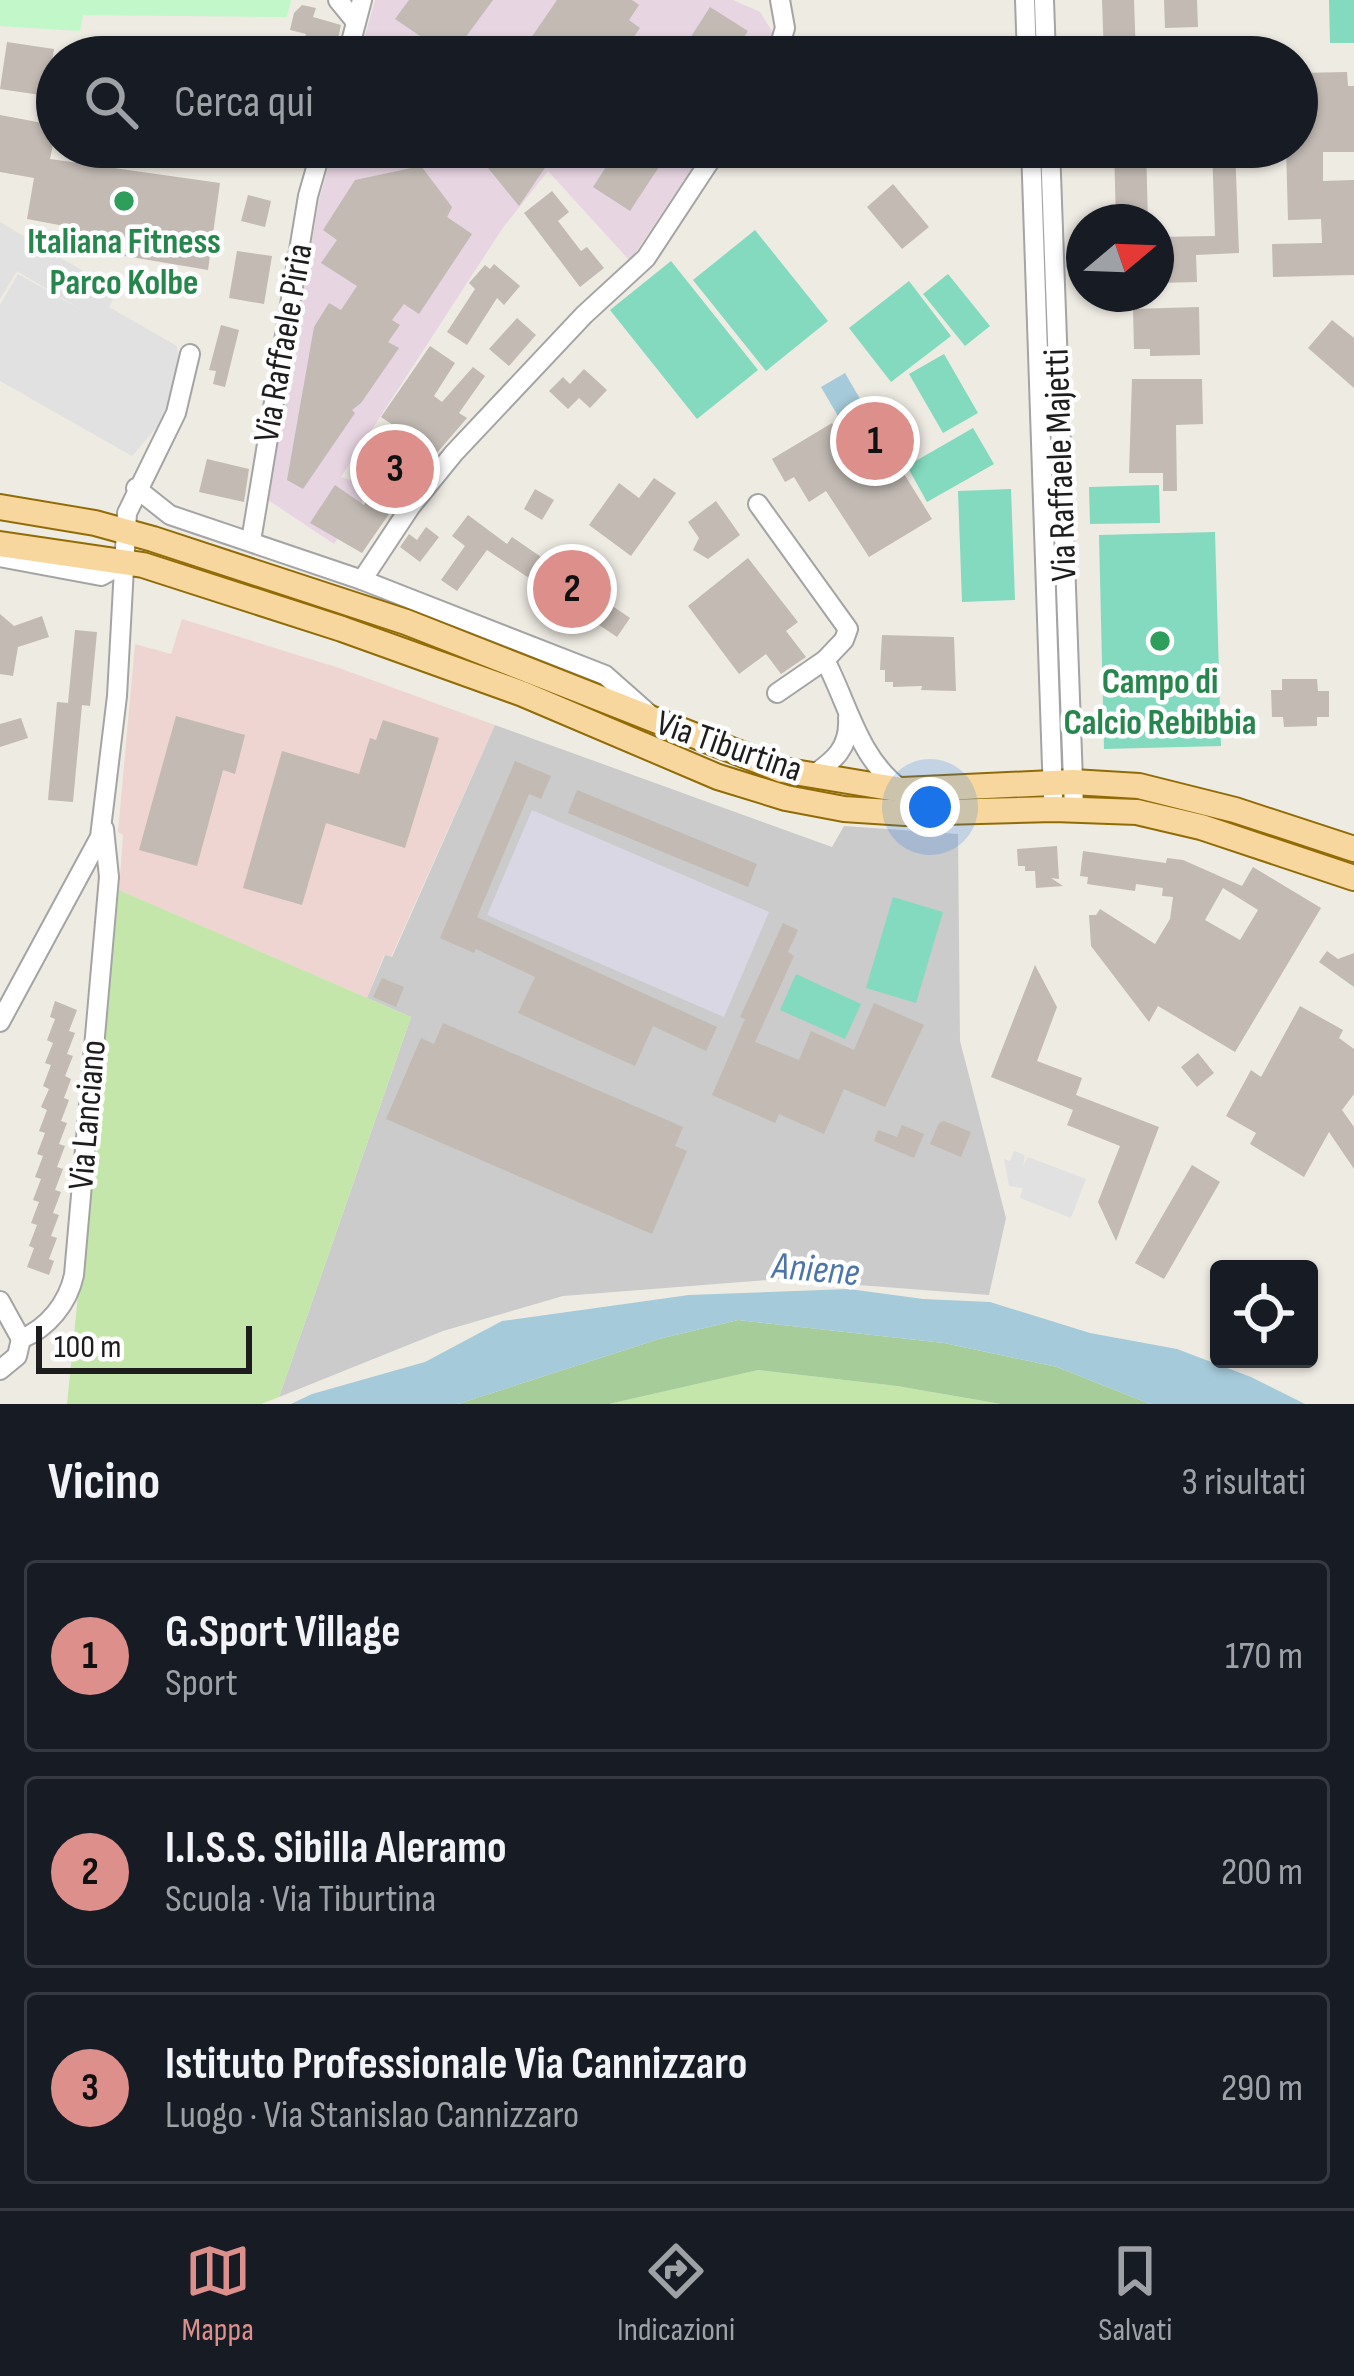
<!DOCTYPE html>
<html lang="it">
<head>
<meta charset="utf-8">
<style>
	:root { --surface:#171b24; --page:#20242c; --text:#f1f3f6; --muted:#9ea1a6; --line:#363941; --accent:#dc8f8b }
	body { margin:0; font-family:"Sofia Sans Condensed",sans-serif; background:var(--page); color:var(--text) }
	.controls { position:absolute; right:36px; bottom:36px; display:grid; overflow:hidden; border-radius:12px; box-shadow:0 3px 9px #0004 }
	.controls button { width:108px; height:108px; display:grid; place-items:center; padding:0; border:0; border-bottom:3px solid var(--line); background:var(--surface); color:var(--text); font:60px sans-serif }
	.compass { position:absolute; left:1066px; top:204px; width:108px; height:108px; border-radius:50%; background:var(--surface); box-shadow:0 3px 9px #0004; rotate:71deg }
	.scale { position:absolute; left:36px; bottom:30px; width:216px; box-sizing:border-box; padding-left:12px; border:6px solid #1d1d1d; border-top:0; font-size:33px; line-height:42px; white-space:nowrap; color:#1d1d1d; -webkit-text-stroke:9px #fff; paint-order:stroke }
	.you { position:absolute; left:930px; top:807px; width:42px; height:42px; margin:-30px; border:9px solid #fff; border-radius:50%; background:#1a73e8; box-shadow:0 0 0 18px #1a73e833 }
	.badge { display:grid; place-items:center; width:78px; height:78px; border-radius:50%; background:var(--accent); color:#111; font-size:39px; font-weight:700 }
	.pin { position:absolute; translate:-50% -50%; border:6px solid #fff; box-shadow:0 3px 12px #0006 }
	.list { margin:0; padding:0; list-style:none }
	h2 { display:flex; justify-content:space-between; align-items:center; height:156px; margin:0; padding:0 48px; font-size:51px }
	h2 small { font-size:39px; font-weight:400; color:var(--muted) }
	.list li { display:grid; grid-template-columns:78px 1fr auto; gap:36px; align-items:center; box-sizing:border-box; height:192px; margin:0 24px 24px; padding:0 24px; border:3px solid var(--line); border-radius:12px }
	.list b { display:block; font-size:45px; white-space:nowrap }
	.list p { margin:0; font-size:39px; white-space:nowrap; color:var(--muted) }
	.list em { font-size:39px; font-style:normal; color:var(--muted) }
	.icon { flex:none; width:66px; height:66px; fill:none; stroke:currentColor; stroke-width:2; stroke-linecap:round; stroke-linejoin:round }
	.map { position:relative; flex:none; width:1354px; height:1404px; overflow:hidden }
	.search { position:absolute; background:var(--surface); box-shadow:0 3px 9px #0004; left:36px; right:36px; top:36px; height:132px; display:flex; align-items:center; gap:30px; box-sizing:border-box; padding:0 42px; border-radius:66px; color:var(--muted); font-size:45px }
	.sheet { height:804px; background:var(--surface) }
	nav { display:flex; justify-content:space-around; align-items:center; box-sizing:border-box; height:168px; border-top:3px solid var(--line); background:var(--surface); font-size:33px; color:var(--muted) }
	nav a { display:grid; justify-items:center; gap:6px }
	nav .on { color:var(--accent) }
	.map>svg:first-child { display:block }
	.commercial { fill:#eed5d2 }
	.industrial { fill:#e7d5e2 }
	.religious { fill:#cbcbcb }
	.grass { fill:#c4e6aa }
	.forest { fill:#a5cc99 }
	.park { fill:#c1f7c9 }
	.pitch { fill:#83dabe }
	.parking { fill:#e1e1e1 }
	.plaza { fill:#d8d7e3 }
	.water { fill:#a5cada }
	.building { fill:#c2bab3; fill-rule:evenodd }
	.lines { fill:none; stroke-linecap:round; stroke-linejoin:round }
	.minor-casing { stroke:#a4a4a4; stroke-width:22 }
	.major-casing { stroke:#906b06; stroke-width:28 }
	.minor { stroke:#fff; stroke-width:18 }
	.major { stroke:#f8d79e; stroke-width:24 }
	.leisure-dot { fill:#2e9e5b; stroke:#fff; stroke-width:4.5 }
	.labels { text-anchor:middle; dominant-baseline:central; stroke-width:9; stroke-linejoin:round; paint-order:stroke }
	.leisure-label { font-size:36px; font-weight:bold; fill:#27864d; stroke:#fff }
	.street-label { font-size:36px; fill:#1d1d1d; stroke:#fff }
	.water-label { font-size:39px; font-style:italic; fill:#4d75a8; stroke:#fff }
</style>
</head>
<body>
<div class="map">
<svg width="1354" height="1404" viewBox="0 0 1354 1404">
	<rect width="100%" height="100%" fill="#eeebe3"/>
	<polygon class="commercial" points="182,619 339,668 495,725 391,957 384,955 367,998 119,890 123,835 118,832 135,644 171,654"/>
	<g class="industrial">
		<polygon points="375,0 733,0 760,12 778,41 767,57 359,57"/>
		<polygon points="334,147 706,147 630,261 548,171 502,229 341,477 372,487 334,544 268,500 319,200"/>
	</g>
	<polygon class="religious" points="495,725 832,847 844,826 958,834 960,1041 1006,1218 989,1295 780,1279 563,1296 443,1331 279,1397 411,1017 367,998 385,955 392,957"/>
	<g class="grass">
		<polygon points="119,890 411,1017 279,1397 261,1404 67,1404"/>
		<polygon points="757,1370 897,1386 1001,1404 609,1404"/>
	</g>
	<polygon class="forest" points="738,1320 944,1343 1057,1367 1150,1404 1001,1404 897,1386 758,1370 609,1404 458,1404 659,1339"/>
	<polygon class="park" points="0,0 291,0 287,17 83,15 80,31 0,26"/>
	<g class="pitch">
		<polygon points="1329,0 1354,0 1354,43 1330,43"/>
		<polygon points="755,230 828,321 766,371 693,280"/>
		<polygon points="671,261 758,370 697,419 610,310"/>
		<polygon points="948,274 990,326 965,346 923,294"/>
		<polygon points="909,281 951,336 891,382 849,328"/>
		<polygon points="944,354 978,413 943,433 909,374"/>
		<polygon points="973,428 994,464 927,502 907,466"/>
		<polygon points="1159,485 1160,523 1090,524 1089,487"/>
		<polygon points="1011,489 1015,600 962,602 958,491"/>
		<polygon points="1215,532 1221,746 1104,749 1099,535"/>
		<polygon points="893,897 943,912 916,1003 866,988"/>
		<polygon points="796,974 861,1004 845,1039 780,1010"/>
	</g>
	<g class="parking">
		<polygon points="0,222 117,291 109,307 177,346 180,380 157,427 132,456 0,381 0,305 18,274 87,313 17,271 0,299"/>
		<polygon points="1014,1151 1025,1155 1023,1166 1028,1157 1086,1179 1071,1218 1020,1198 1023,1188 1009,1186 1004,1159 1010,1161"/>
	</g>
	<polygon class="plaza" points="532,810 769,912 724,1017 487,915"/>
	<g class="water">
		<polygon points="845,373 870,416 846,430 821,387"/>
		<polygon points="849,1289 923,1299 990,1302 1090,1333 1177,1349 1251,1377 1305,1404 1150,1404 1057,1367 944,1343 738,1320 659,1339 458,1404 291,1404 312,1394 425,1362 502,1321 689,1295"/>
	</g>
	<g class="building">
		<polygon points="409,0 493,0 451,57 395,19"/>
		<polygon points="557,0 632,0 639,5 629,20 640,28 620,57 518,57"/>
		<polygon points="1102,0 1134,0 1136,57 1104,57"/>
		<polygon points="1164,0 1197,0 1198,27 1165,28"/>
		<polygon points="302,5 316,8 313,17 341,25 338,39 325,36 319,57 300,57 306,34 290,30 294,13"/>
		<polygon points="710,7 748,31 731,57 678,57"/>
		<polygon points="7,42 54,49 47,96 0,89"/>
		<polygon points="1347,72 1348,86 1354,86 1354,152 1323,152 1323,181 1354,180 1354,275 1273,277 1272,244 1322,243 1321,219 1288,220 1286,147 1297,147 1297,73"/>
		<polygon points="0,115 43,123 55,135 50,159 220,183 208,270 66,246 70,227 27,219 34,178 0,172"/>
		<polygon points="268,147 304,147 297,167 265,157"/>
		<polygon points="472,147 559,147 519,206 488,168 493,161"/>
		<polygon points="619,147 672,147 630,211 593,187"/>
		<polygon points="1114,147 1146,147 1148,222 1116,222"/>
		<polygon points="1212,147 1235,147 1239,253 1196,255 1197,282 1156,283 1156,237 1215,236"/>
		<polygon points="421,166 452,207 447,217 472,234 419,314 404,304 392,320 400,325 388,342 399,348 361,403 352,410 355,413 303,489 287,480 314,327 329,303 341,310 357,286 321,263 337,240 323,230 355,180"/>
		<polygon points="893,184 929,227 902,249 867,207"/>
		<polygon points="552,191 569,212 558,221 581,251 587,247 604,268 580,287 524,213"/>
		<polygon points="248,195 271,201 265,227 241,221"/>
		<polygon points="237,251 272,256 264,304 229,298"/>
		<polygon points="494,264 520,286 504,305 497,298 467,345 447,332 475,289 469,283 485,265 490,269"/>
		<polygon points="1199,307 1200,355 1150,356 1150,349 1134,349 1133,309"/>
		<polygon points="517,318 536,335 509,366 489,349"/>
		<polygon points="1332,320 1354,338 1354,388 1308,348"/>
		<polygon points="221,325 239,330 225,387 213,384 216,371 209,370"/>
		<polygon points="430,346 455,363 434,396 442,402 473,367 485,376 459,413 467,418 436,454 381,417"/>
		<polygon points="584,369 607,390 590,408 579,398 568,409 549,391 563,377 570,384"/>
		<polygon points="1132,379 1202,379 1203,424 1176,425 1177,491 1163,491 1163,473 1129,473"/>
		<polygon points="832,423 847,448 889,423 902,446 891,453 932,519 869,557 826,491 809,502 794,477 785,482 772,459"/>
		<polygon points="394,448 415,468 390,496 400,498 362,553 310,523 335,485 364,505 382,479 374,471"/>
		<polygon points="207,459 249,469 244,502 199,492"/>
		<polygon points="654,478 676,493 631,556 589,525 619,483 639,498"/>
		<polygon points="535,489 554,500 542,520 524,509"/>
		<polygon points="716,501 740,535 708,559 693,550 699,538 688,522"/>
		<polygon points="468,515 507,544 512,537 547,561 553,552 601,584 595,594 630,618 617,637 487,550 457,591 441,580 465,546 452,536"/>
		<polygon points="426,527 439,537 420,562 400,547 409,534 417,540"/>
		<polygon points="748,558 798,622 786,631 806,657 781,674 766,654 739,674 688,606"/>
		<polygon points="0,614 14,626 42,616 49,637 18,647 13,676 0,674"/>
		<polygon points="75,630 97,632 90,706 82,705 73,802 48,800 57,702 68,703"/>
		<polygon points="882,635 954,637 956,691 921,690 922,686 893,687 893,682 885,682 885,670 880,670"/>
		<polygon points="1282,679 1317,679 1318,691 1329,691 1329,717 1317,717 1317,726 1284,727 1283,717 1272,717 1271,690 1282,690"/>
		<polygon points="176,716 245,735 235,774 223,770 197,866 139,850"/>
		<polygon points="21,718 28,738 0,747 0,724"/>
		<polygon points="383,720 439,738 405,848 326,823 302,905 243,888 282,751 359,774 370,738 376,740"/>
		<polygon points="515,761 551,776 541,799 529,794 477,917 717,1027 706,1051 653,1026 635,1066 518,1013 535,977 476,949 474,953 440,938"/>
		<polygon points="577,790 757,864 748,887 568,813"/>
		<polygon points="1057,846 1059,879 1051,878 1063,886 1036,888 1035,871 1025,871 1025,866 1018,866 1017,849"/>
		<path d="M 1083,851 L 1166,863 L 1167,858 L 1183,860 L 1242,886 L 1253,867 L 1321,908 L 1235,1052 L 1158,1006 L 1149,1022 L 1091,946 L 1089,915 L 1096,915 L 1100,909 L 1155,944 L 1170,919 L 1173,897 L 1162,896 L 1163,888 L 1136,884 L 1135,891 L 1087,884 L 1088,877 L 1080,876 ZM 1223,888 L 1258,910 L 1240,940 L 1205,920 Z"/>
		<polygon points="783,923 798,930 788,952 794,956 755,1042 799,1060 811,1031 854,1050 874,1003 924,1025 885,1107 844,1089 824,1134 779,1114 775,1123 712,1095 745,1019 740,1017"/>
		<polygon points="1327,951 1338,959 1354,953 1354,987 1319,962"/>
		<polygon points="1035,965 1057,1007 1037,1061 1082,1078 1076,1095 1159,1127 1116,1241 1098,1202 1120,1146 1067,1125 1073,1110 991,1077"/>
		<polygon points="382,978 404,987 396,1007 373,997"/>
		<polygon points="55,1001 77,1010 69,1031 75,1033 67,1054 73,1056 65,1076 71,1079 64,1098 69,1100 61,1121 67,1123 59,1144 65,1146 57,1167 63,1169 55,1190 61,1192 53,1213 59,1215 51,1236 57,1238 49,1259 54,1261 49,1275 27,1267 34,1248 29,1246 37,1225 31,1223 39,1202 33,1200 41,1179 35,1177 43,1156 37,1154 45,1133 39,1131 47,1110 41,1107 49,1089 43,1086 51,1065 45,1063 53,1043 47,1040 55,1019 50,1017"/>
		<polygon points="1300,1006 1343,1030 1339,1038 1354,1049 1354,1094 1342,1110 1354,1127 1354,1169 1329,1132 1304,1177 1250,1144 1256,1133 1226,1116 1251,1070 1261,1077"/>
		<polygon points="443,1023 683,1127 675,1146 687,1151 652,1234 386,1119 421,1038 434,1044"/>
		<polygon points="1198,1053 1214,1073 1197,1087 1181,1067"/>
		<polygon points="944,1121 971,1132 961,1157 930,1144 939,1123"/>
		<polygon points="902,1125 924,1134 914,1158 874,1141 878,1130 897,1137"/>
		<polygon points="1192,1165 1220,1182 1164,1279 1135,1263"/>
	</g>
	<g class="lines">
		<g class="minor-casing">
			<g id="minor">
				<polyline points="338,0 356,22"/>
				<polyline points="1025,0 1027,57"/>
				<polyline points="1044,0 1046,57"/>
				<polyline points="347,57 362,0"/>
				<polyline points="776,57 785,28 780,0"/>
				<polyline points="1031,147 1053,796"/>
				<polyline points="1050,147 1074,809"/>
				<polyline points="136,488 170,515 362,580 605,675 648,713"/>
				<polyline points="758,504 848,629 844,640 825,660"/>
				<polyline points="251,541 308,196 322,147"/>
				<polyline points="0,557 101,576 125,563"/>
				<polyline points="362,580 411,506 454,453 584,315 646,258 719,147"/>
				<path d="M 777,693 L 825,660 C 848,704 859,759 901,789"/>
				<path d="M 810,777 C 834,761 850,748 848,718"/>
				<polyline points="0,1022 100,837 117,696 127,513 176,413 190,354"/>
				<polyline points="0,1301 21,1339"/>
				<path d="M 21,1339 C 48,1328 68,1303 74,1275 L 109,877 L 104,829"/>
				<polyline points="0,1370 17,1356 21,1339"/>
			</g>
		</g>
		<g class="major-casing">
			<g id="major">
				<polyline points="0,507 95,523 153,539 406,622 782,770 902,790 1073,782 1139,786 1235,810 1354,849"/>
				<polyline points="0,544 143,565 342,629 523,694 718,777 786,798 844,809 905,813 1054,809 1137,812 1201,827 1354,878"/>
			</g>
		</g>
		<use href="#minor" class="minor"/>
		<use href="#major" class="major"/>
	</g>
	<g class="leisure-dot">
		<circle cx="124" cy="201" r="12"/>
		<circle cx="1160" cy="641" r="12"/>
	</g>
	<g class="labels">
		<g class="leisure-label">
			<text x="124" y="242">Italiana Fitness<tspan x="124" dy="41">Parco Kolbe</tspan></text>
			<text x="1160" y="682">Campo di<tspan x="1160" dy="41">Calcio Rebibbia</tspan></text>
		</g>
		<g class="street-label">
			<text transform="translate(284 343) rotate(-80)">Via Raffaele Piria</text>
			<text transform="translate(1061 465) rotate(-92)">Via Raffaele Majetti</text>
			<text transform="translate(729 747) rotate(19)">Via Tiburtina</text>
			<text transform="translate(88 1115) rotate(-85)">Via Lanciano</text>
		</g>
		<g class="water-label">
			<text transform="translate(816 1270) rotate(5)">Aniene</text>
		</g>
	</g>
</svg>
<div class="controls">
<button><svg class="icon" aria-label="locate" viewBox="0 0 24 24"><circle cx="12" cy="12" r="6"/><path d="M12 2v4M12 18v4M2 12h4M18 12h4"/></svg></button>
</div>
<svg class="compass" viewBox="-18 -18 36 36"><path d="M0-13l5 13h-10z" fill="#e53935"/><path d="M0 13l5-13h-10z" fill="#9ea1a6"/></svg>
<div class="scale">100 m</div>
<div class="you"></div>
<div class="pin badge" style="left:875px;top:441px">1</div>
<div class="pin badge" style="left:572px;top:589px">2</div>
<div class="pin badge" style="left:395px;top:469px">3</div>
<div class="search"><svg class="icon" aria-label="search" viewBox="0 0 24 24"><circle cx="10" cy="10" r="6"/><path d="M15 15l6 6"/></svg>Cerca qui</div>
</div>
<section class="sheet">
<h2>Vicino<small>3 risultati</small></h2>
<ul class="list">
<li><span class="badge">1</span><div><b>G.Sport Village</b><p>Sport</p></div><em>170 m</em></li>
<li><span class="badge">2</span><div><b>I.I.S.S. Sibilla Aleramo</b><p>Scuola · Via Tiburtina</p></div><em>200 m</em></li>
<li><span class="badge">3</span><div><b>Istituto Professionale Via Cannizzaro</b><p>Luogo · Via Stanislao Cannizzaro</p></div><em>290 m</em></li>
</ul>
</section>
<nav>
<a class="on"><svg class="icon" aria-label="map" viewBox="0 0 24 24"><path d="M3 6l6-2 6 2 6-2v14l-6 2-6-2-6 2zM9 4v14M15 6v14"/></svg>Mappa</a>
<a><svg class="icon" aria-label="directions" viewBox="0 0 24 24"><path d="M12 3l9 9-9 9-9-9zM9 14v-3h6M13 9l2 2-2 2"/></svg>Indicazioni</a>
<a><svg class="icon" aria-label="saved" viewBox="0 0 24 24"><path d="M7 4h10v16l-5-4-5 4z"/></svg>Salvati</a>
</nav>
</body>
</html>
